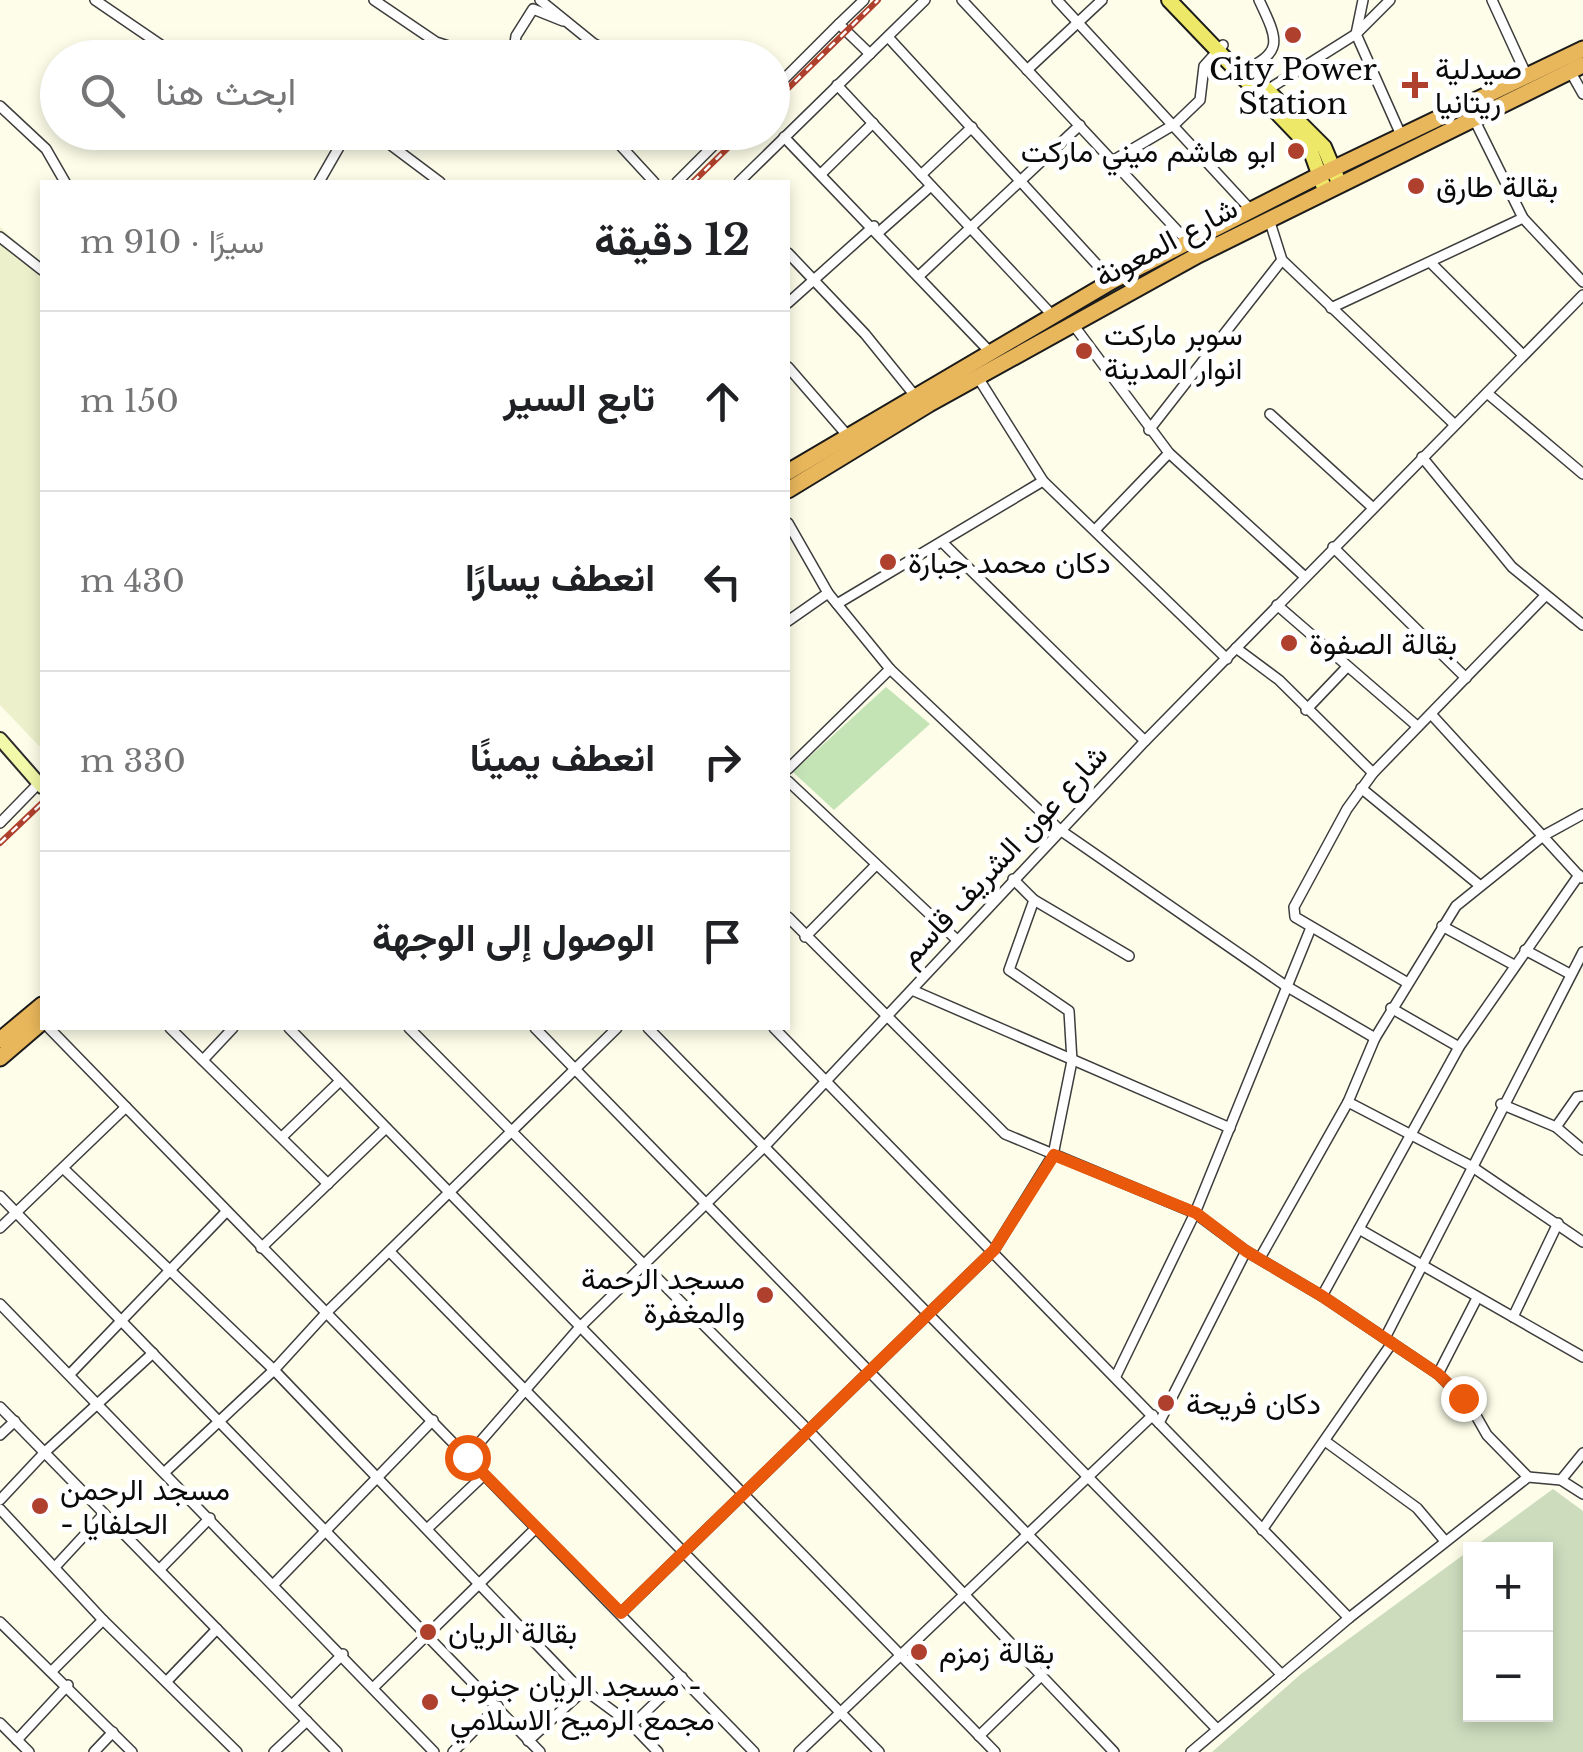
<!DOCTYPE html>
<html lang="ar">
<head>
<meta charset="utf-8">
<style>
	:root { --surface:#fff; --page:#f2f2f2; --text:#202124; --muted:#757577; --line:#e0e0e0 }
	body { margin:0; font-family:"Libre Baskerville",Vazirmatn,serif; background:var(--page); color:var(--text); direction:rtl }
	.controls { position:absolute; right:30px; bottom:30px; display:grid; overflow:hidden; border-radius:0px; box-shadow:0 5px 15px #0003 }
	.controls button { width:90px; height:90px; display:grid; place-items:center; padding:0; border:0; border-bottom:2px solid var(--line); background:var(--surface); color:var(--text); font:50px sans-serif }
	.stop { position:absolute; width:30px; height:30px; margin:-22px; border:8px solid #ea580c; border-radius:50%; background:#fff }
	.stop.end { background:#ea580c; border-color:#fff; box-shadow:0 2px 10px #0008 }
	.list { margin:0; padding:0; list-style:none }
	h2 { display:flex; justify-content:space-between; align-items:center; height:130px; margin:0; padding:0 40px; font-size:42px }
	h2 small { font-size:32px; font-weight:400; color:var(--muted) }
	.list li { display:grid; grid-template-columns:65px 1fr auto; gap:30px; align-items:center; box-sizing:border-box; height:180px; padding:0 40px; border-top:2px solid var(--line) }
	.list b { display:block; font-size:38px; white-space:nowrap }
	.list em { font-size:32px; font-style:normal; color:var(--muted) }
	.icon { flex:none; width:55px; height:55px; fill:none; stroke:currentColor; stroke-width:2; stroke-linecap:round; stroke-linejoin:round }
	.map { position:relative; flex:none; width:1583px; height:1752px; overflow:hidden; direction:ltr }
	.search { position:absolute; background:var(--surface); box-shadow:0 5px 15px #0003; left:40px; top:40px; width:750px; height:110px; display:flex; align-items:center; gap:25px; box-sizing:border-box; padding:0 35px; border-radius:55px; color:var(--muted); font-size:38px }
	.panel { position:absolute; background:var(--surface); box-shadow:0 5px 15px #0003; left:40px; top:180px; width:750px; height:850px; border-radius:0px; direction:rtl }
	.map>svg:first-child { display:block }
	.farmland { fill:#edf1cb }
	.green { fill:#c5e4b6 }
	.cemetery { fill:#ccdcbd; fill-rule:evenodd }
	.lines { fill:none; stroke-linecap:round; stroke-linejoin:round }
	.street-casing { stroke:#3d3d3d; stroke-width:12 }
	.secondary-casing { stroke:#2c2c2c; stroke-width:16 }
	.primary-casing { stroke:#1b1b1b; stroke-width:18 }
	.highway-casing { stroke:#1b1b1b; stroke-width:19 }
	.street { stroke:#fff; stroke-width:9 }
	.secondary { stroke:#f2f9a8; stroke-width:12 }
	.primary { stroke:#eee868; stroke-width:14 }
	.highway { stroke:#e9b75b; stroke-width:15 }
	.rail-casing { stroke:#af402d; stroke-width:6 }
	.rail { stroke:#fff; stroke-width:2.5; stroke-dasharray:8; stroke-linecap:butt }
	.route { stroke:#ea580c; stroke-width:12 }
	.poi-dot { fill:#af402d; stroke:#fff; stroke-width:4 }
	.labels { text-anchor:middle; dominant-baseline:central; stroke-width:10; stroke-linejoin:round; paint-order:stroke }
	.poi-label { font-size:30px; fill:#0a0a0a; stroke:#fff; text-anchor:start }
	.street-label { font-size:30px; fill:#0a0a0a; stroke:#fff }
</style>
</head>
<body>
<div class="map">
<svg width="1583" height="1752" viewBox="0 0 1583 1752">
	<rect width="100%" height="100%" fill="#fdfde9"/>
	<polygon class="farmland" points="0,227 42,266 42,749 0,705"/>
	<polygon class="green" points="886,687 930,724 834,810 793,772"/>
	<path class="cemetery" d="M 1553,1489 L 1583,1511 L 1583,1752 L 1212,1752 L 1301,1674 ZM 1470,1550 L 1546,1550 L 1546,1714 L 1470,1714 Z"/>
	<g class="lines">
		<g class="street-casing">
			<g id="street">
				<polyline points="95,0 180,58"/>
				<polyline points="374,0 436,42 486,58"/>
				<polyline points="540,0 593,43 621,58"/>
				<polyline points="864,0 839,24 870,54"/>
				<polyline points="962,0 1188,242"/>
				<polyline points="1057,0 1250,209"/>
				<polyline points="1363,0 1356,34 1401,135"/>
				<polyline points="1492,0 1526,74"/>
				<polyline points="888,37 1112,281"/>
				<polyline points="513,58 516,36 533,9 563,21"/>
				<polyline points="1027,70 1102,0"/>
				<polyline points="1570,71 1583,94"/>
				<path d="M 1239,73 C 1283,52 1280,44 1259,0"/>
				<polyline points="837,85 1053,316"/>
				<polyline points="772,91 839,24"/>
				<polyline points="1264,92 1356,34 1390,0"/>
				<polyline points="0,106 46,149 65,182"/>
				<polyline points="1474,119 1523,218 1583,282"/>
				<polyline points="342,132 384,140 440,182"/>
				<polyline points="608,132 654,182"/>
				<polyline points="784,137 990,352"/>
				<polyline points="1114,160 1175,124 1200,100 1204,66 1223,45"/>
				<polyline points="821,174 873,123"/>
				<polyline points="921,175 972,127"/>
				<polyline points="319,182 346,135"/>
				<polyline points="677,182 727,132"/>
				<polyline points="739,182 925,0"/>
				<polyline points="1269,219 1282,260 1454,424"/>
				<polyline points="879,232 931,186"/>
				<polyline points="0,237 42,270"/>
				<polyline points="788,253 865,334 916,397"/>
				<polyline points="1431,263 1523,355"/>
				<polyline points="920,275 1080,125"/>
				<polyline points="788,303 874,226"/>
				<polyline points="1331,308 1523,218"/>
				<polyline points="1072,323 1169,453 1304,576"/>
				<polyline points="788,367 847,435"/>
				<polyline points="977,376 1043,481 1227,659"/>
				<polyline points="1487,393 1583,474"/>
				<polyline points="1270,414 1372,507"/>
				<polyline points="1149,430 1282,260"/>
				<polyline points="1422,457 1512,567 1583,625"/>
				<polyline points="788,523 828,593 890,669 1060,830 1286,986 1375,1038"/>
				<polyline points="1095,530 1169,453"/>
				<polyline points="943,543 1145,741"/>
				<polyline points="1333,547 1466,678"/>
				<polyline points="837,604 1043,481"/>
				<polyline points="1277,605 1417,726"/>
				<polyline points="788,621 828,593"/>
				<polyline points="1236,648 1279,680 1373,773"/>
				<polyline points="1306,710 1347,667"/>
				<polyline points="1431,714 1581,878"/>
				<polyline points="788,769 890,669"/>
				<polyline points="788,781 957,940"/>
				<polyline points="1361,788 1478,884"/>
				<polyline points="0,823 39,783"/>
				<polyline points="1013,879 1034,900 1129,956"/>
				<polyline points="788,917 1005,1134 1195,1213 1246,1251 1322,1296 1438,1374 1471,1407 1487,1435 1528,1477"/>
				<polyline points="1442,926 1514,965"/>
				<polyline points="805,937 875,866"/>
				<polyline points="1525,950 1570,974"/>
				<polyline points="1406,982 1295,917 1294,907 1347,809 1373,773 1545,596"/>
				<polyline points="912,990 1230,1128"/>
				<polyline points="1391,1008 1459,1047"/>
				<polyline points="49,1028 754,1752"/>
				<polyline points="170,1028 328,1184"/>
				<polyline points="289,1028 995,1752"/>
				<polyline points="409,1028 809,1431 1114,1752"/>
				<polyline points="535,1028 1217,1729"/>
				<polyline points="648,1028 1282,1675"/>
				<polyline points="774,1028 1349,1618"/>
				<polyline points="203,1060 233,1028"/>
				<polyline points="1348,1102 1471,1166 1583,1242"/>
				<polyline points="1501,1104 1556,1127 1583,1150"/>
				<polyline points="1556,1127 1577,1097 1583,1096"/>
				<polyline points="282,1137 340,1081"/>
				<polyline points="64,1169 274,1370 571,1680 632,1725 658,1752"/>
				<polyline points="0,1196 540,1752"/>
				<polyline points="0,1228 126,1107"/>
				<polyline points="1359,1229 1583,1357"/>
				<polyline points="261,1248 386,1128"/>
				<polyline points="391,1253 879,1752"/>
				<polyline points="1260,1258 1348,1102 1375,1038 1456,906 1543,836 1583,814"/>
				<polyline points="1322,1296 1459,1047 1579,875"/>
				<polyline points="0,1304 434,1752"/>
				<polyline points="1513,1317 1558,1223"/>
				<polyline points="1385,1338 1583,952"/>
				<polyline points="71,1373 226,1212"/>
				<polyline points="1438,1374 1477,1298"/>
				<polyline points="1116,1376 1195,1213 1310,930"/>
				<polyline points="0,1407 337,1752"/>
				<polyline points="1159,1423 1246,1251"/>
				<polyline points="0,1435 15,1421"/>
				<polyline points="1325,1441 1417,1508 1445,1541"/>
				<polyline points="467,1457 580,1327 766,1145 1145,741 1583,295"/>
				<polyline points="166,1471 274,1370 327,1312 617,1028"/>
				<polyline points="1561,1480 1583,1453"/>
				<polyline points="0,1500 45,1452 153,1353"/>
				<polyline points="0,1509 103,1620 237,1752"/>
				<polyline points="428,1528 484,1475"/>
				<polyline points="1262,1530 1392,1343"/>
				<polyline points="55,1567 104,1514"/>
				<polyline points="161,1568 210,1518"/>
				<polyline points="274,1584 433,1420"/>
				<polyline points="621,1613 994,1250 1053,1155 1072,1061 1069,1011 1009,970 1034,900"/>
				<polyline points="0,1622 132,1752"/>
				<polyline points="53,1670 103,1620"/>
				<polyline points="167,1681 217,1629"/>
				<polyline points="373,1688 536,1528"/>
				<polyline points="292,1705 343,1654"/>
				<polyline points="0,1723 29,1752"/>
				<polyline points="632,1725 682,1677"/>
				<polyline points="979,1736 1041,1676"/>
				<polyline points="17,1740 68,1685"/>
				<polyline points="528,1741 584,1690"/>
				<polyline points="94,1752 113,1732"/>
				<polyline points="274,1752 307,1721"/>
				<polyline points="453,1752 498,1706"/>
				<polyline points="799,1752 1153,1415"/>
				<polyline points="1191,1752 1349,1618 1528,1477 1561,1480 1583,1494"/>
			</g>
		</g>
		<g class="secondary-casing">
			<polyline id="secondary" points="0,739 42,787"/>
		</g>
		<g class="primary-casing">
			<g id="primary">
				<polyline points="1169,0 1309,146 1323,185"/>
				<polyline points="1264,87 1324,147 1337,178"/>
			</g>
		</g>
		<g class="highway-casing">
			<g id="highway">
				<polyline points="788,472 1112,281 1320,175 1583,49"/>
				<polyline points="788,490 929,404 1198,255 1583,65"/>
				<polyline points="0,1040 42,1005"/>
				<polyline points="0,1058 42,1022"/>
			</g>
		</g>
		<use href="#street" class="street"/>
		<use href="#secondary" class="secondary"/>
		<use href="#primary" class="primary"/>
		<use href="#highway" class="highway"/>
		<g class="rail-casing">
			<g id="rail">
				<polyline points="772,104 878,0"/>
				<polyline points="693,182 744,132"/>
				<polyline points="0,843 42,803"/>
			</g>
		</g>
		<use href="#rail" class="rail"/>
	</g>
	<g class="lines">
		<polyline class="route" points="467,1457 621,1613 994,1250 1054,1155 1196,1213 1246,1251 1322,1296 1438,1374 1463,1398"/>
	</g>
	<g class="poi-dot">
		<circle cx="1293" cy="35" r="10"/>
		<path d="M1410 70h10v10h10v10h-10v10h-10v-10h-10v-10h10z"/>
		<circle cx="1296" cy="151" r="10"/>
		<circle cx="1416" cy="186" r="10"/>
		<circle cx="1084" cy="351" r="10"/>
		<circle cx="888" cy="562" r="10"/>
		<circle cx="1289" cy="643" r="10"/>
		<circle cx="765" cy="1295" r="10"/>
		<circle cx="1166" cy="1403" r="10"/>
		<circle cx="40" cy="1506" r="10"/>
		<circle cx="428" cy="1632" r="10"/>
		<circle cx="919" cy="1652" r="10"/>
		<circle cx="430" cy="1702" r="10"/>
	</g>
	<g class="labels">
		<g class="poi-label">
			<text x="1435" y="68">صيدلية<tspan x="1435" dy="34">ريتانيا</tspan></text>
			<text x="1293" y="69" text-anchor="middle">City Power<tspan x="1293" dy="34">Station</tspan></text>
			<text x="1276" y="151" text-anchor="end">ابو هاشم ميني ماركت</text>
			<text x="1436" y="186">بقالة طارق</text>
			<text x="1104" y="334">سوبر ماركت<tspan x="1104" dy="34">انوار المدينة</tspan></text>
			<text x="908" y="562">دكان محمد جبارة</text>
			<text x="1309" y="643">بقالة الصفوة</text>
			<text x="745" y="1278" text-anchor="end">مسجد الرحمة<tspan x="745" dy="34">والمغفرة</tspan></text>
			<text x="1186" y="1403">دكان فريحة</text>
			<text x="60" y="1489">مسجد الرحمن<tspan x="60" dy="34">- الحلفايا</tspan></text>
			<text x="448" y="1632">بقالة الريان</text>
			<text x="939" y="1652">بقالة زمزم</text>
			<text x="450" y="1685">مسجد الريان جنوب -<tspan x="450" dy="34">مجمع الرميح الاسلامي</tspan></text>
		</g>
		<g class="street-label">
			<text transform="translate(1166 242) rotate(-28)">شارع المعونة</text>
			<text transform="translate(1003 855) rotate(-47)">شارع عون الشريف قاسم</text>
		</g>
	</g>
</svg>
<div class="controls">
<button>+</button>
<button>−</button>
</div>
<div class="stop" style="left:467px;top:1457px"></div>
<div class="stop end" style="left:1463px;top:1398px"></div>
<div class="search"><svg class="icon" aria-label="search" viewBox="0 0 24 24"><circle cx="10" cy="10" r="6"/><path d="M15 15l6 6"/></svg>ابحث هنا</div>
<section class="panel">
<h2>12 دقيقة<small>سيرًا · 910 m</small></h2>
<ul class="list">
<li><svg class="icon" aria-label="ahead" viewBox="0 0 24 24"><path d="M12 20V5M6 11l6-6 6 6"/></svg><div><b>تابع السير</b></div><em>150 m</em></li>
<li><svg class="icon" aria-label="left" viewBox="0 0 24 24"><path d="M17 20v-9H6M10 6l-5 5 5 5"/></svg><div><b>انعطف يسارًا</b></div><em>430 m</em></li>
<li><svg class="icon" aria-label="right" viewBox="0 0 24 24"><path d="M7 20v-9h11M14 6l5 5-5 5"/></svg><div><b>انعطف يمينًا</b></div><em>330 m</em></li>
<li><svg class="icon" aria-label="arrive" viewBox="0 0 24 24"><path d="M6 21V4h12l-3 4 3 4H6"/></svg><div><b>الوصول إلى الوجهة</b></div></li>
</ul>
</section>
</div>
</body>
</html>
